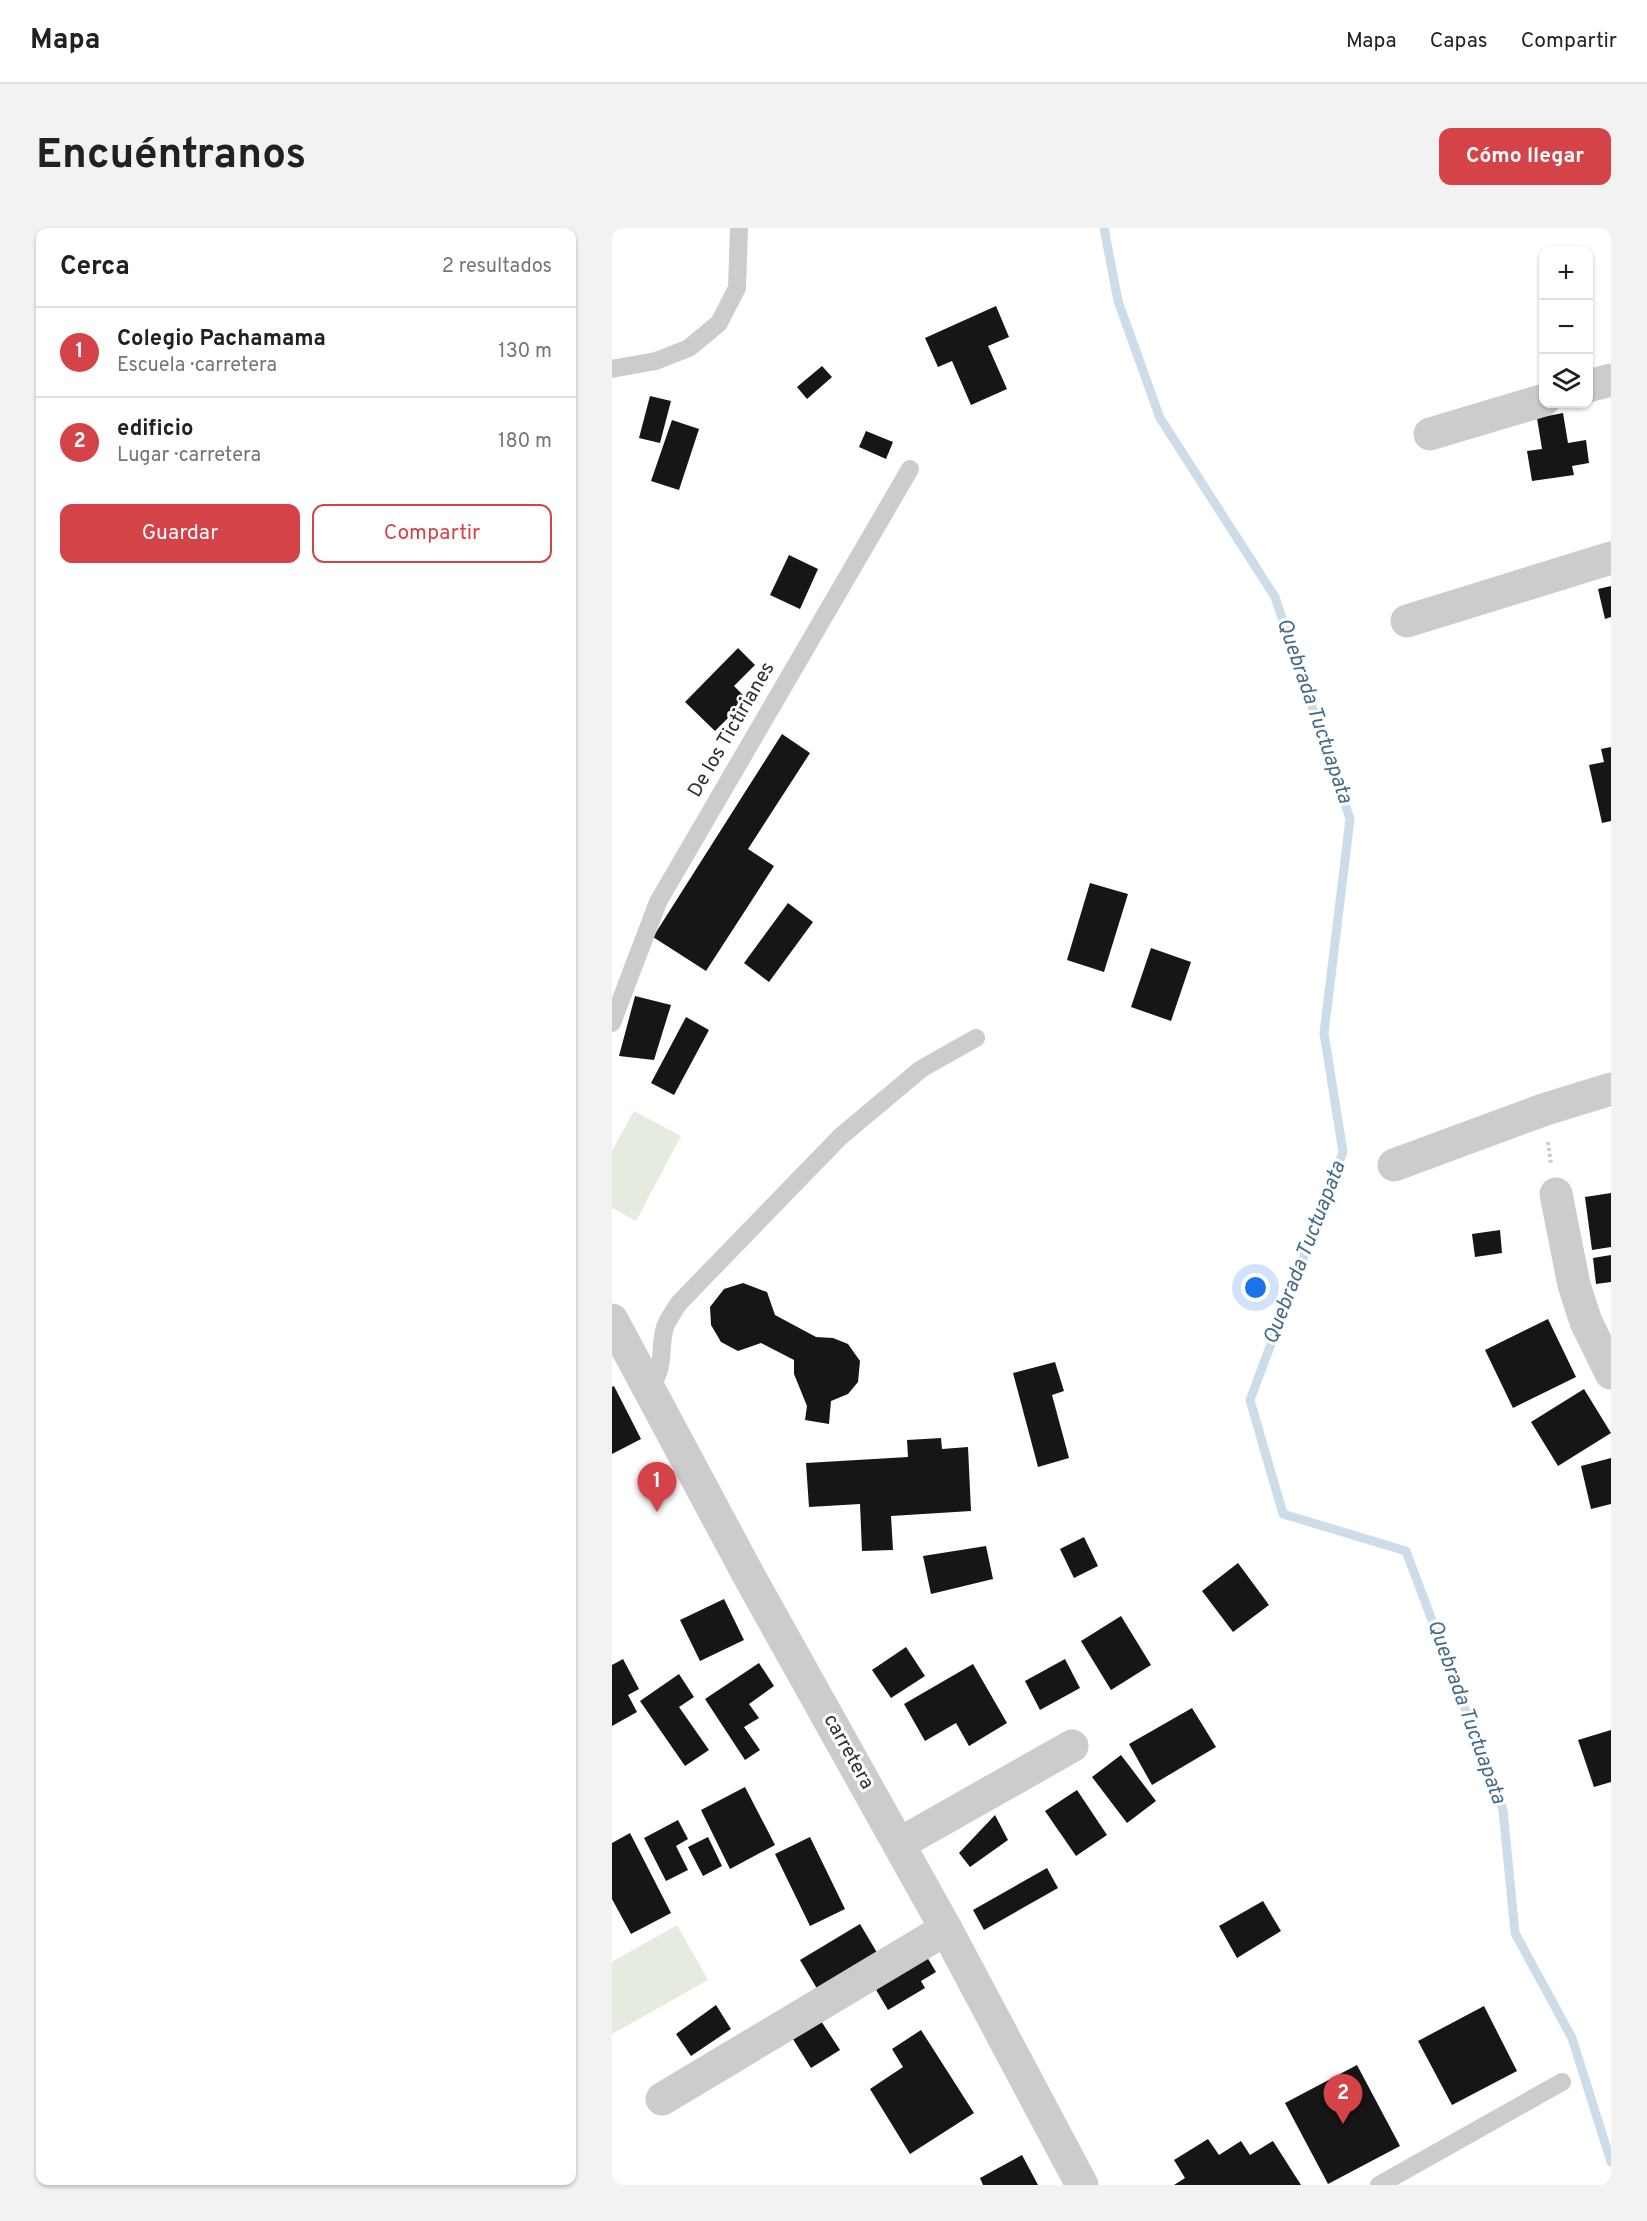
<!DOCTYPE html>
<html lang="es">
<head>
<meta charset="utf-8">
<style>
	:root { --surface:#fff; --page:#f2f2f2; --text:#202124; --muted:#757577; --line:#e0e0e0; --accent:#d44348 }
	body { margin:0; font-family:Overpass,sans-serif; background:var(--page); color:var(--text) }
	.controls { position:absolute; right:18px; top:18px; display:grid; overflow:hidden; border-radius:12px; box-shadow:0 2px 4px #0004 }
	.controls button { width:54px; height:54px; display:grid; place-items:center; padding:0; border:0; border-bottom:2px solid var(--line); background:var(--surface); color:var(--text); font:30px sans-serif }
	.you { position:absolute; left:644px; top:1060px; width:21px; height:21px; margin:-15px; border:4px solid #fff; border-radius:50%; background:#1a73e8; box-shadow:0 0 0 9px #1a73e833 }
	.badge { display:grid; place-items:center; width:39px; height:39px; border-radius:50%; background:var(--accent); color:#fff; font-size:20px; font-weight:700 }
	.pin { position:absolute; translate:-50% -50px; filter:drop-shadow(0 2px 3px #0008) }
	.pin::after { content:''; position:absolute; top:32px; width:21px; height:18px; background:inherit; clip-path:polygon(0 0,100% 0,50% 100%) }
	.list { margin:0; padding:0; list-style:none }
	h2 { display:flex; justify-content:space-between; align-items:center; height:78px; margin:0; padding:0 24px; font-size:26px }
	h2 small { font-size:20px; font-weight:400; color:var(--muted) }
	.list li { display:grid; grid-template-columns:39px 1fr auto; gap:18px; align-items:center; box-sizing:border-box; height:90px; padding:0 24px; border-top:2px solid var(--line) }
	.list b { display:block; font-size:22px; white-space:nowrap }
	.list p { margin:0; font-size:20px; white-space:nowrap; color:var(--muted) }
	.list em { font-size:20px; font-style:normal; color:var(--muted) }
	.actions { display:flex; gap:12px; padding:18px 24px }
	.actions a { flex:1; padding:14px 0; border:2px solid var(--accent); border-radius:12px; text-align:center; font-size:21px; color:var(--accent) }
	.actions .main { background:var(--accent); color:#fff }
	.icon { flex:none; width:33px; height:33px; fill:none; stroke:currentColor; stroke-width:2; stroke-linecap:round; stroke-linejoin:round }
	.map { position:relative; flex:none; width:999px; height:1957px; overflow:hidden; border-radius:12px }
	header { display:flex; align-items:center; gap:36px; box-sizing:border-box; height:84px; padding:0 30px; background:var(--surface); border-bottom:2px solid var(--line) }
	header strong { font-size:28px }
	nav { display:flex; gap:33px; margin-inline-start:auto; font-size:21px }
	.intro { display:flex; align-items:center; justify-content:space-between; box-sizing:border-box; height:144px; padding:0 36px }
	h1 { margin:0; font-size:42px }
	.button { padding:15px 27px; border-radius:12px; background:var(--accent); color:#fff; font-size:21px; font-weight:700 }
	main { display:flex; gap:36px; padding:0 36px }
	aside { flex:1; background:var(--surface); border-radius:12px; box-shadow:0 2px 4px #0004 }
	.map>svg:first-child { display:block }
	.green { fill:#e5ebde }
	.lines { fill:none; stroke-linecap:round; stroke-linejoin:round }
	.stream { stroke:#ccdde9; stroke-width:9 }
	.building { fill:#161616 }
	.path { stroke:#ccc; stroke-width:4; stroke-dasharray:3 3; stroke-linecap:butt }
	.service { stroke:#ccc; stroke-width:18 }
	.minor { stroke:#ccc; stroke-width:33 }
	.labels { text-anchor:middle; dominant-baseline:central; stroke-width:6; stroke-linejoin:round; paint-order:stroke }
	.street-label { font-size:20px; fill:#2f2f2f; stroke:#fff }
	.water-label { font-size:21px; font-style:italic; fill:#456c8a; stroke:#fff }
</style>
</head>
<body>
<header>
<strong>Mapa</strong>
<nav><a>Mapa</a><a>Capas</a><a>Compartir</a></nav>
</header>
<div class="intro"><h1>Encuéntranos</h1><a class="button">Cómo llegar</a></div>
<main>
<aside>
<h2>Cerca<small>2 resultados</small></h2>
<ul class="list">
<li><span class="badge">1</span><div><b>Colegio Pachamama</b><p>Escuela · carretera</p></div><em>130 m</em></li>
<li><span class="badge">2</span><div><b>edificio</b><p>Lugar · carretera</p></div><em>180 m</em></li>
</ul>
<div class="actions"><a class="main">Guardar</a><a>Compartir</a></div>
</aside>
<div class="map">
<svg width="999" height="1957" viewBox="0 0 999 1957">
	<rect width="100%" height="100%" fill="#fff"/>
	<g class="green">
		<polygon points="22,883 69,908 24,993 0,980 0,923"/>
		<polygon points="65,1697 96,1752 0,1806 0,1734"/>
	</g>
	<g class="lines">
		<polyline class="stream" points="492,0 506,73 548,190 663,369 738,591 712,805 731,924 638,1172 671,1286 794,1323 891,1582 903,1705 960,1810 999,1934"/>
	</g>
	<g class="building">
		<polygon points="384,78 397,109 376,118 395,161 359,177 340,133 326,139 313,110"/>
		<polygon points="210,138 220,149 195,171 185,159"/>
		<polygon points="38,168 59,173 48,215 27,210"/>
		<polygon points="951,185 956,215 974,212 977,235 960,238 962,247 920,253 915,223 930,221 925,190"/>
		<polygon points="60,192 87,201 67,262 39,253"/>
		<polygon points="254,203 281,214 274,231 247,219"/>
		<polygon points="177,327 206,341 188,381 158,367"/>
		<polygon points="999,358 999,389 993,391 986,361"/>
		<polygon points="126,420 143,437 122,458 135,471 103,503 73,474"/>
		<polygon points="170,506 198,525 136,621 162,638 94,743 41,709"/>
		<polygon points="999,519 999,593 990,595 977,537 992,534 989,521"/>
		<polygon points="478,655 516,666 492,744 455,732"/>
		<polygon points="176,675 201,694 157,754 132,735"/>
		<polygon points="539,720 579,734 559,793 519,779"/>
		<polygon points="23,768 59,777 42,832 7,828"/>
		<polygon points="74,789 97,802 62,867 39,855"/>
		<polygon points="999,965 999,1019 980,1022 973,969"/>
		<polygon points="888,1002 890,1025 863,1029 860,1006"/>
		<polygon points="999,1027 999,1054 984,1056 981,1030"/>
		<polygon points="131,1055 155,1064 163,1087 204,1109 221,1110 236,1116 248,1133 246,1154 236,1166 219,1173 217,1196 193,1192 195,1178 182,1146 182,1132 149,1115 126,1123 109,1114 99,1097 98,1079 112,1061"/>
		<polygon points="936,1091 964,1149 901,1180 873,1122"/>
		<polygon points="443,1134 452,1163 440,1167 457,1230 426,1239 401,1145"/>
		<polygon points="2,1158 29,1211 0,1226 0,1159"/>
		<polygon points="972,1161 999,1205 946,1238 919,1194"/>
		<polygon points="329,1210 330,1221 356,1219 359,1283 279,1288 281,1322 250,1323 248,1276 197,1279 194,1235 296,1229 295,1212"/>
		<polygon points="999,1230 999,1276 979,1281 969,1238"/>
		<polygon points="472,1309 486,1338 462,1350 448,1321"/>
		<polygon points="374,1318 381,1351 319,1366 311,1328"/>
		<polygon points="626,1335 657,1377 621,1404 590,1363"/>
		<polygon points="112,1371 132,1412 88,1433 68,1392"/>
		<polygon points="509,1388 539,1437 499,1462 469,1413"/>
		<polygon points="294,1419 313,1448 279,1470 260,1442"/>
		<polygon points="11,1431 27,1461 16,1467 25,1484 0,1498 0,1437"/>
		<polygon points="453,1431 468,1460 428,1482 413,1453"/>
		<polygon points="147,1435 162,1458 137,1476 147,1490 132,1499 148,1522 133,1532 93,1471"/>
		<polygon points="361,1436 395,1495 357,1518 344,1495 313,1513 292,1476"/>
		<polygon points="67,1446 82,1469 67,1479 97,1522 73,1538 28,1473"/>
		<polygon points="580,1480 604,1519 540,1557 517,1516"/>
		<polygon points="999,1502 999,1554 982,1559 966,1512"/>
		<polygon points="509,1527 544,1573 515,1595 480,1549"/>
		<polygon points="133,1559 163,1617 118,1641 89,1582"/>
		<polygon points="465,1562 495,1607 464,1628 433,1583"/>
		<polygon points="383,1587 396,1612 358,1639 347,1625"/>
		<polygon points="66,1592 76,1611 64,1618 76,1642 54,1653 32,1610"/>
		<polygon points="18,1605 59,1685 19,1706 0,1671 0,1615"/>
		<polygon points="96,1609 110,1638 91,1648 76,1619"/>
		<polygon points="198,1609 233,1681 198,1698 163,1626"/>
		<polygon points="435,1640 446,1660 372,1702 361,1682"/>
		<polygon points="651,1673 669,1703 625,1730 607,1698"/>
		<polygon points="248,1696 267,1728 207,1764 188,1732"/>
		<polygon points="315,1729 324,1744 309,1753 313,1760 276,1782 263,1760"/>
		<polygon points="104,1777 119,1801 79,1828 64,1806"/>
		<polygon points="872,1778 905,1843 840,1877 806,1813"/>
		<polygon points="207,1790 228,1822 199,1840 179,1808"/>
		<polygon points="309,1802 362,1885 298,1926 258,1861 291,1839 280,1821"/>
		<polygon points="745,1837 788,1918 716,1956 673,1875"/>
		<polygon points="596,1911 607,1927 629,1913 638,1927 661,1913 689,1957 562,1957 573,1950 562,1932"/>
		<polygon points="410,1927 426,1957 371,1957 368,1950"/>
	</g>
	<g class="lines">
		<polyline class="path" points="936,914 939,936"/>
		<g class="service">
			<polyline points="0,141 44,133 77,120 107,95 125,60 127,0"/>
			<polyline points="0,795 46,674 298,241"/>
			<path d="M 36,1161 C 55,1140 46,1123 53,1099 C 56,1091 62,1083 67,1075 L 228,909 L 309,841 L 364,810"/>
			<polyline points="767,1957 950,1854"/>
		</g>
		<g class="minor">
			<polyline points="976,158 999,152"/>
			<polyline points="818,206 932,172"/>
			<polyline points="795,393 999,330"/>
			<polyline points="782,937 931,882 999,861"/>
			<polyline points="944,966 962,1057 974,1094 999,1145"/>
			<polyline points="0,1092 137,1348 334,1701 470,1957"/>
			<polyline points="287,1616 460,1518"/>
			<polyline points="50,1871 334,1701"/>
		</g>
	</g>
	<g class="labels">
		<g class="street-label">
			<text transform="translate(120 502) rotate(-60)">De los Tictirianes</text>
			<text transform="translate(236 1524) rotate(61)">carretera</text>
		</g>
		<g class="water-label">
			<text transform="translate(702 483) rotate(71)">Quebrada Tuctuapata</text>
			<text transform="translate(693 1025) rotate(-69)">Quebrada Tuctuapata</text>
			<text transform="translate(854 1484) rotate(70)">Quebrada Tuctuapata</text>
		</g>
	</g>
</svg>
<div class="controls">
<button>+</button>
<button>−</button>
<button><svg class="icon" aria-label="layers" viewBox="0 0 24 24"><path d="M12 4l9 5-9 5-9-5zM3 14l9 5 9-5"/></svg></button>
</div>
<div class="you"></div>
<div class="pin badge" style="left:45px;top:1284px">1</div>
<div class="pin badge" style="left:731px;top:1896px">2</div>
</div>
</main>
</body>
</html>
